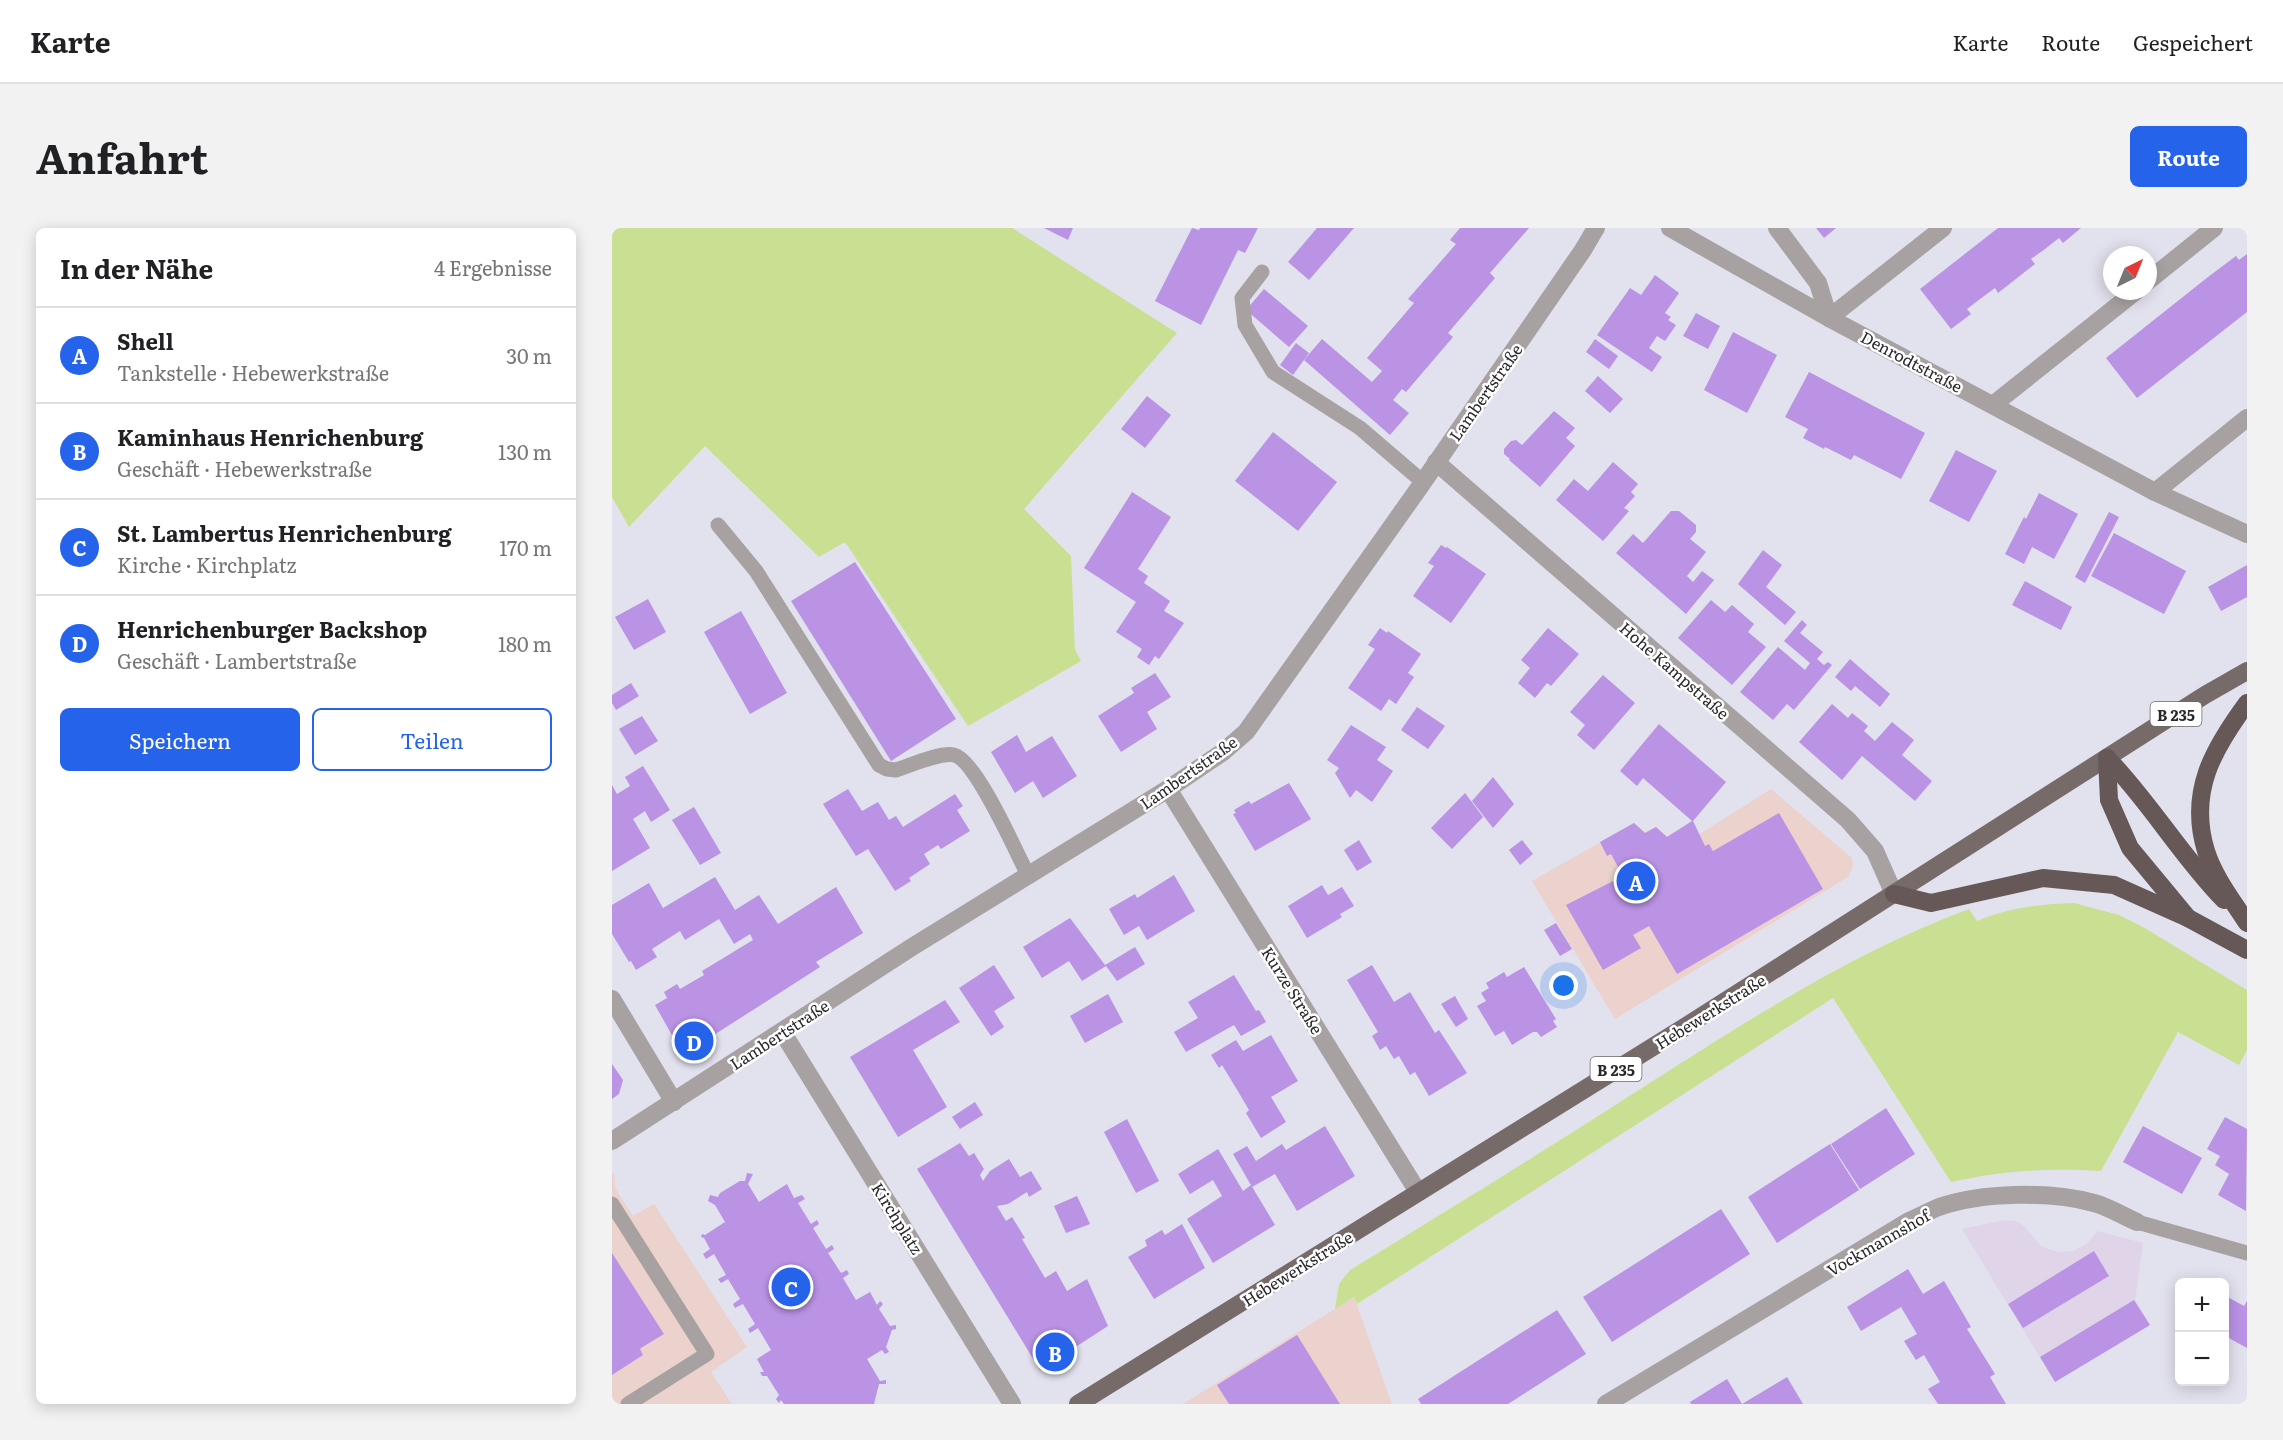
<!DOCTYPE html>
<html lang="de">
<head>
<meta charset="utf-8">
<style>
	:root { --surface:#fff; --page:#f2f2f2; --text:#202124; --muted:#757577; --line:#e0e0e0; --accent:#2563eb }
	body { margin:0; font-family:Literata,serif; background:var(--page); color:var(--text) }
	.controls { position:absolute; right:18px; bottom:18px; display:grid; overflow:hidden; border-radius:9px; box-shadow:0 3px 15px #0003 }
	.controls button { width:54px; height:54px; display:grid; place-items:center; padding:0; border:0; border-bottom:2px solid var(--line); background:var(--surface); color:var(--text); font:30px sans-serif }
	.compass { position:absolute; left:1491px; top:18px; width:54px; height:54px; border-radius:50%; background:var(--surface); box-shadow:0 3px 15px #0003; rotate:43deg }
	.you { position:absolute; left:952px; top:758px; width:21px; height:21px; margin:-15px; border:4px solid #fff; border-radius:50%; background:#1a73e8; box-shadow:0 0 0 9px #1a73e833 }
	.badge { display:grid; place-items:center; width:39px; height:39px; border-radius:50%; background:var(--accent); color:#fff; font-size:20px; font-weight:700 }
	.pin { position:absolute; translate:-50% -50%; border:3px solid #fff; box-shadow:0 2px 6px #0006 }
	.list { margin:0; padding:0; list-style:none }
	h2 { display:flex; justify-content:space-between; align-items:center; height:78px; margin:0; padding:0 24px; font-size:26px }
	h2 small { font-size:20px; font-weight:400; color:var(--muted) }
	.list li { display:grid; grid-template-columns:39px 1fr auto; gap:18px; align-items:center; box-sizing:border-box; height:96px; padding:0 24px; border-top:2px solid var(--line) }
	.list b { display:block; font-size:22px; white-space:nowrap }
	.list p { margin:0; font-size:20px; white-space:nowrap; color:var(--muted) }
	.list em { font-size:20px; font-style:normal; color:var(--muted) }
	.actions { display:flex; gap:12px; padding:18px 24px }
	.actions a { flex:1; padding:14px 0; border:2px solid var(--accent); border-radius:9px; text-align:center; font-size:21px; color:var(--accent) }
	.actions .main { background:var(--accent); color:#fff }
	.map { position:relative; flex:none; width:1635px; height:1176px; overflow:hidden; border-radius:9px }
	header { display:flex; align-items:center; gap:36px; box-sizing:border-box; height:84px; padding:0 30px; background:var(--surface); border-bottom:2px solid var(--line) }
	header strong { font-size:28px }
	nav { display:flex; gap:33px; margin-inline-start:auto; font-size:21px }
	.intro { display:flex; align-items:center; justify-content:space-between; box-sizing:border-box; height:144px; padding:0 36px }
	h1 { margin:0; font-size:42px }
	.button { padding:15px 27px; border-radius:9px; background:var(--accent); color:#fff; font-size:21px; font-weight:700 }
	main { display:flex; gap:36px; padding:0 36px }
	aside { flex:1; background:var(--surface); border-radius:9px; box-shadow:0 3px 15px #0003 }
	.map>svg:first-child { display:block }
	.commercial { fill:#ecd2cd }
	.industrial { fill:#dfd4e8 }
	.green { fill:#c9e093 }
	.building { fill:#ba93e5 }
	.lines { fill:none; stroke-linecap:round; stroke-linejoin:round }
	.lane { stroke:#a8a1a1; stroke-width:15 }
	.street { stroke:#a8a1a1; stroke-width:18 }
	.primary { stroke:#776b6a; stroke-width:18 }
	.highway { stroke:#655857; stroke-width:18 }
	.labels { text-anchor:middle; dominant-baseline:central; stroke-width:5; stroke-linejoin:round; paint-order:stroke }
	.shield { fill:#fff; stroke:#68686c; stroke-width:1.5 }
	.shield-label { font-size:15px; font-weight:bold; fill:#28282d }
	.street-label { font-size:16px; fill:#28282d; stroke:#fff }
</style>
</head>
<body>
<header>
<strong>Karte</strong>
<nav><a>Karte</a><a>Route</a><a>Gespeichert</a></nav>
</header>
<div class="intro"><h1>Anfahrt</h1><a class="button">Route</a></div>
<main>
<aside>
<h2>In der Nähe<small>4 Ergebnisse</small></h2>
<ul class="list">
<li><span class="badge">A</span><div><b>Shell</b><p>Tankstelle · Hebewerkstraße</p></div><em>30 m</em></li>
<li><span class="badge">B</span><div><b>Kaminhaus Henrichenburg</b><p>Geschäft · Hebewerkstraße</p></div><em>130 m</em></li>
<li><span class="badge">C</span><div><b>St. Lambertus Henrichenburg</b><p>Kirche · Kirchplatz</p></div><em>170 m</em></li>
<li><span class="badge">D</span><div><b>Henrichenburger Backshop</b><p>Geschäft · Lambertstraße</p></div><em>180 m</em></li>
</ul>
<div class="actions"><a class="main">Speichern</a><a>Teilen</a></div>
</aside>
<div class="map">
<svg width="1635" height="1176" viewBox="0 0 1635 1176">
	<rect width="100%" height="100%" fill="#e2e1ee"/>
	<g class="commercial">
		<polygon points="1159,561 1240,630 1241,638 1236,649 1003,791 920,653 1022,595 1033,604 1044,599 1067,619"/>
		<polygon points="2,945 3,960 21,988 42,976 135,1119 99,1144 120,1176 0,1176 0,946"/>
		<polygon points="742,1069 780,1176 571,1176"/>
	</g>
	<polygon class="industrial" points="1393,992 1403,993 1412,998 1429,1018 1445,1024 1462,1023 1476,1015 1485,1003 1531,1015 1523,1072 1538,1097 1443,1154 1350,1001"/>
	<g class="green">
		<polygon points="0,0 400,0 565,105 412,281 459,328 463,422 469,433 356,498 233,314 207,329 93,218 17,299 0,269"/>
		<path d="M 1462,675 L 1507,687 L 1531,699 L 1635,762 L 1635,822 L 1627,837 L 1566,804 L 1489,943 C 1435,940 1392,942 1339,954 L 1221,770 L 745,1076 L 742,1069 L 723,1081 L 727,1056 L 738,1042 C 828,987 919,931 1008,874 C 1118,804 1235,726 1357,681 L 1365,693 C 1396,680 1428,676 1462,675 Z"/>
	</g>
	<g class="building">
		<polygon points="432,0 461,0 456,12"/>
		<polygon points="580,0 587,2 588,0 646,0 633,25 626,22 589,97 543,73"/>
		<polygon points="705,0 742,0 697,52 676,34"/>
		<polygon points="848,0 917,0 878,45 883,50 836,105 841,109 794,164 790,161 781,172 797,185 778,207 692,132 710,111 760,154 770,143 755,130 802,75 796,71 844,16 838,12"/>
		<polygon points="1204,0 1224,0 1212,10"/>
		<polygon points="1386,0 1469,0 1451,15 1447,10 1433,21 1419,31 1423,36 1386,65 1383,60 1368,71 1355,81 1359,86 1339,101 1308,61"/>
		<polygon points="1635,26 1635,84 1525,170 1494,130 1596,49 1624,28 1627,32"/>
		<polygon points="1043,47 1067,65 1053,85 1059,89 1056,92 1064,97 1053,113 1045,108 1037,120 1050,129 1040,144 985,107 1018,60 1029,67"/>
		<polygon points="652,61 696,98 677,119 634,82"/>
		<polygon points="1084,85 1108,98 1096,121 1071,108"/>
		<polygon points="1121,104 1165,127 1135,185 1092,162"/>
		<polygon points="983,111 1006,128 997,141 974,124"/>
		<polygon points="684,115 697,125 681,147 668,137"/>
		<polygon points="1197,144 1313,205 1289,251 1242,227 1239,232 1213,219 1212,221 1191,210 1196,201 1173,189"/>
		<polygon points="986,148 1011,171 998,185 973,163"/>
		<polygon points="535,168 559,187 533,220 509,201"/>
		<polygon points="942,183 963,200 954,210 963,218 928,259 897,232 898,231 892,226 892,221 899,213 904,212 910,217"/>
		<polygon points="661,204 725,254 686,303 623,253"/>
		<polygon points="1344,222 1385,243 1357,294 1317,273"/>
		<polygon points="1001,234 1026,256 1019,264 1023,268 1012,280 1017,283 991,313 944,272 962,251 976,263"/>
		<polygon points="520,264 559,289 526,341 536,348 532,355 558,373 552,383 572,395 547,431 543,428 537,437 525,429 530,421 504,404 524,374 472,340"/>
		<polygon points="1427,265 1466,286 1442,331 1420,319 1412,336 1393,326 1412,289 1414,291"/>
		<polygon points="1059,283 1067,283 1084,297 1084,304 1078,311 1094,324 1075,348 1081,354 1090,343 1102,352 1074,386 1004,325 1021,306 1031,315"/>
		<polygon points="1497,284 1507,289 1473,355 1463,349"/>
		<polygon points="1502,305 1574,343 1552,386 1479,348"/>
		<polygon points="829,317 834,320 835,319 874,346 839,395 801,368 822,338 816,335"/>
		<polygon points="1151,322 1170,337 1154,359 1184,384 1173,397 1126,356"/>
		<polygon points="243,334 344,491 279,533 179,373"/>
		<polygon points="1635,337 1635,369 1609,383 1596,359"/>
		<polygon points="1413,353 1460,379 1449,402 1400,377"/>
		<polygon points="36,371 54,404 22,422 3,389"/>
		<polygon points="1099,372 1113,384 1120,377 1142,396 1136,404 1154,419 1120,457 1066,410"/>
		<polygon points="129,383 175,465 138,486 92,404"/>
		<polygon points="1190,392 1195,397 1188,405 1211,424 1205,431 1212,437 1216,434 1220,437 1182,482 1175,476 1161,492 1128,464 1166,419 1193,442 1198,435 1172,413"/>
		<polygon points="768,400 775,405 776,403 809,426 796,445 802,449 784,476 777,471 769,483 736,460 763,421 756,417"/>
		<polygon points="936,400 967,426 939,458 935,455 923,470 906,455 918,440 909,432"/>
		<polygon points="1238,431 1278,466 1268,479 1243,458 1239,463 1223,449"/>
		<polygon points="543,445 559,469 535,484 545,501 509,524 486,488 522,465 519,460"/>
		<polygon points="991,447 1023,475 982,522 965,507 973,497 958,484"/>
		<polygon points="19,455 27,468 4,482 0,475 0,467"/>
		<polygon points="1220,476 1236,490 1240,485 1256,498 1252,503 1263,513 1280,494 1302,512 1290,527 1320,553 1303,573 1250,528 1230,552 1187,514"/>
		<polygon points="805,479 833,498 816,521 789,502"/>
		<polygon points="30,488 46,513 23,527 7,501"/>
		<polygon points="1047,496 1114,554 1081,593 1093,618 1097,616 1101,623 1167,585 1211,661 1065,746 1037,698 1021,707 1029,720 991,742 954,677 1011,648 999,626 995,628 988,614 1022,595 1033,605 1044,599 1055,609 1080,593 1031,550 1025,558 1008,543"/>
		<polygon points="739,497 774,519 765,532 781,543 760,574 744,562 738,570 723,545 727,540 715,532"/>
		<polygon points="405,507 414,524 440,508 465,548 431,570 421,553 403,565 379,524"/>
		<polygon points="31,538 58,582 39,594 33,583 21,591 38,620 0,643 0,557 5,566 18,558 13,549"/>
		<polygon points="881,549 902,576 881,600 860,573"/>
		<polygon points="677,555 699,591 643,623 621,586 624,585 622,582 637,573 639,576"/>
		<polygon points="236,561 250,583 266,574 277,592 284,588 291,599 343,566 351,578 345,582 358,603 329,621 326,617 312,626 318,636 297,650 299,653 283,663 256,621 244,628 211,576"/>
		<polygon points="853,565 871,589 840,621 819,600"/>
		<polygon points="82,579 109,625 88,637 60,592"/>
		<polygon points="747,612 760,634 745,643 732,622"/>
		<polygon points="910,612 921,626 908,637 897,622"/>
		<polygon points="562,647 583,683 535,712 527,698 512,707 497,681 523,666 525,670"/>
		<polygon points="103,649 123,682 147,667 166,696 224,659 251,705 204,734 208,739 80,821 66,818 43,777 55,770 52,764 65,756 68,761 92,747 90,743 141,712 138,706 122,716 107,691 73,712 68,703 40,721 45,729 24,742 19,733 17,734 0,706 0,677 37,655 51,680"/>
		<polygon points="710,657 716,667 730,659 742,678 728,686 730,689 695,710 676,678"/>
		<polygon points="458,690 493,737 523,719 533,736 505,753 494,738 470,753 457,733 430,750 411,719"/>
		<polygon points="944,695 960,721 948,728 932,702"/>
		<polygon points="382,737 403,770 382,783 392,799 379,808 347,760"/>
		<polygon points="760,737 782,774 798,764 823,805 827,802 855,845 817,868 803,844 798,847 787,828 782,831 774,818 768,822 760,808 766,804 735,752"/>
		<polygon points="912,739 944,791 941,793 945,799 929,809 925,804 921,804 900,817 892,803 883,808 865,778 874,773 869,765 877,760 874,755 892,744 895,749"/>
		<polygon points="622,747 644,783 647,782 654,794 629,808 622,797 574,824 562,804 586,790 576,774"/>
		<polygon points="496,766 511,794 473,815 458,788"/>
		<polygon points="843,768 856,791 844,799 829,776"/>
		<polygon points="333,772 348,794 301,822 335,879 286,909 238,829"/>
		<polygon points="659,807 686,853 659,869 674,894 649,910 634,885 637,882 624,860 610,837 607,840 599,827 624,812 631,823"/>
		<polygon points="0,836 11,852 7,866 0,871"/>
		<polygon points="363,874 371,887 348,901 340,889"/>
		<polygon points="1274,880 1303,926 1248,961 1219,916"/>
		<polygon points="1613,889 1635,901 1634,983 1606,967 1617,946 1603,937 1608,928 1595,921"/>
		<polygon points="515,891 547,953 524,965 492,904"/>
		<polygon points="713,898 743,948 685,983 663,946 640,959 621,926 635,918 644,933 670,916 674,922"/>
		<polygon points="1531,898 1590,930 1570,966 1511,934"/>
		<polygon points="348,915 357,928 362,925 372,941 368,947 371,953 378,943 397,931 408,949 419,943 430,961 417,969 415,964 396,976 385,978 394,993 400,989 413,1010 410,1011 433,1050 444,1043 455,1063 475,1051 496,1098 428,1142 305,941"/>
		<polygon points="1218,916 1247,962 1165,1015 1136,969"/>
		<polygon points="606,921 631,963 639,957 663,997 601,1035 575,991 610,968 601,952 578,966 566,946"/>
		<polygon points="135,945 141,946 136,956 147,974 175,956 182,970 190,967 193,971 186,975 199,996 205,992 207,996 201,1000 214,1021 220,1017 222,1021 216,1025 229,1045 235,1042 237,1046 231,1050 244,1072 258,1064 265,1077 268,1073 271,1076 267,1081 278,1098 284,1097 284,1101 280,1102 274,1119 277,1124 273,1126 270,1122 255,1131 268,1153 274,1152 274,1156 267,1156 262,1176 172,1176 169,1172 167,1175 164,1171 167,1167 155,1148 150,1148 148,1144 152,1144 145,1131 159,1122 146,1100 138,1105 136,1101 143,1096 131,1076 123,1080 121,1076 128,1071 116,1051 109,1055 106,1051 114,1047 102,1026 94,1031 91,1026 98,1021 92,1010 89,1009 90,1006 93,1007 113,994 103,977 96,973 98,967 106,969 108,965 128,953 133,953"/>
		<polygon points="465,968 478,996 454,1005 442,978"/>
		<polygon points="1109,981 1138,1026 1000,1114 971,1069"/>
		<polygon points="570,996 593,1040 542,1071 516,1029 535,1018 533,1012 550,1002 553,1007"/>
		<polygon points="1482,1023 1497,1048 1411,1100 1396,1076"/>
		<polygon points="0,1025 52,1106 29,1120 28,1121 31,1127 0,1147"/>
		<polygon points="1296,1041 1311,1066 1332,1053 1359,1099 1355,1101 1383,1146 1378,1149 1394,1176 1326,1176 1316,1161 1328,1154 1312,1127 1304,1132 1292,1113 1305,1106 1289,1079 1249,1103 1235,1079"/>
		<polygon points="1612,1067 1632,1078 1635,1073 1635,1120 1615,1109 1612,1114"/>
		<polygon points="1522,1072 1538,1097 1443,1154 1428,1129"/>
		<polygon points="945,1082 974,1126 896,1176 809,1176 806,1171"/>
		<polygon points="685,1107 728,1176 617,1176 605,1157"/>
		<polygon points="1175,1149 1191,1176 1130,1176"/>
		<polygon points="1115,1151 1130,1176 1079,1176 1078,1174"/>
	</g>
	<g class="lines">
		<g class="lane">
			<polyline points="650,44 630,70 633,97 661,144 748,200 811,254"/>
			<path d="M 106,297 L 144,343 L 267,537 L 275,541 L 284,542 C 297,538 328,524 342,527 C 364,532 404,624 416,647"/>
			<polyline points="0,976 95,1126 16,1176"/>
			<polyline points="1525,994 1635,1025"/>
		</g>
		<g class="street">
			<polyline points="1058,0 1217,90 1543,264 1635,306"/>
			<polyline points="1165,0 1206,55 1217,90 1331,0"/>
			<polyline points="1536,53 1602,0"/>
			<polyline points="1382,176 1524,63"/>
			<polyline points="824,234 1236,592 1263,623 1282,666"/>
			<polyline points="1543,264 1635,190"/>
			<polyline points="556,561 806,964"/>
			<polyline points="0,771 62,874"/>
			<polyline points="171,805 400,1176"/>
			<polyline points="0,913 300,719 556,561 611,524 634,504 807,260 971,22 984,0"/>
			<path d="M 994,1176 L 1297,993 C 1307,989 1317,983 1327,979 C 1370,964 1438,963 1482,975 C 1497,979 1511,988 1525,994"/>
		</g>
		<polyline class="primary" points="466,1176 1068,802 1593,467 1635,443"/>
		<g class="highway">
			<path d="M 1635,475 C 1601,521 1576,564 1594,623 C 1602,649 1621,673 1635,695"/>
			<polyline points="1495,530 1497,572 1518,620 1576,690 1635,722"/>
			<path d="M 1495,530 C 1538,574 1569,628 1612,672"/>
			<polyline points="1282,666 1319,675 1431,650 1502,657 1576,690"/>
		</g>
	</g>
	<g class="labels">
		<g class="shield">
			<rect x="1538.5" y="474" width="51" height="24" rx="4.5"/>
			<rect x="978.5" y="829" width="51" height="24" rx="4.5"/>
		</g>
		<g class="shield-label">
			<text x="1564" y="486">B 235</text>
			<text x="1004" y="841">B 235</text>
		</g>
		<g class="street-label">
			<text transform="translate(1300 133) rotate(28)">Denrodtstraße</text>
			<text transform="translate(873 164) rotate(-55)">Lambertstraße</text>
			<text transform="translate(1063 442) rotate(41)">Hohe Kampstraße</text>
			<text transform="translate(576 544) rotate(-35)">Lambertstraße</text>
			<text transform="translate(681 762) rotate(58)">Kurze Straße</text>
			<text transform="translate(1098 783) rotate(-32)">Hebewerkstraße</text>
			<text transform="translate(167 806) rotate(-33)">Lambertstraße</text>
			<text transform="translate(286 990) rotate(58)">Kirchplatz</text>
			<text transform="translate(1266 1014) rotate(-30)">Vockmannshof</text>
			<text transform="translate(685 1040) rotate(-32)">Hebewerkstraße</text>
		</g>
	</g>
</svg>
<div class="controls">
<button>+</button>
<button>−</button>
</div>
<svg class="compass" viewBox="-18 -18 36 36"><path d="M0-13l5 13h-10z" fill="#e53935"/><path d="M0 13l5-13h-10z" fill="#757577"/></svg>
<div class="you"></div>
<div class="pin badge" style="left:1024px;top:653px">A</div>
<div class="pin badge" style="left:443px;top:1124px">B</div>
<div class="pin badge" style="left:179px;top:1059px">C</div>
<div class="pin badge" style="left:82px;top:813px">D</div>
</div>
</main>
</body>
</html>
